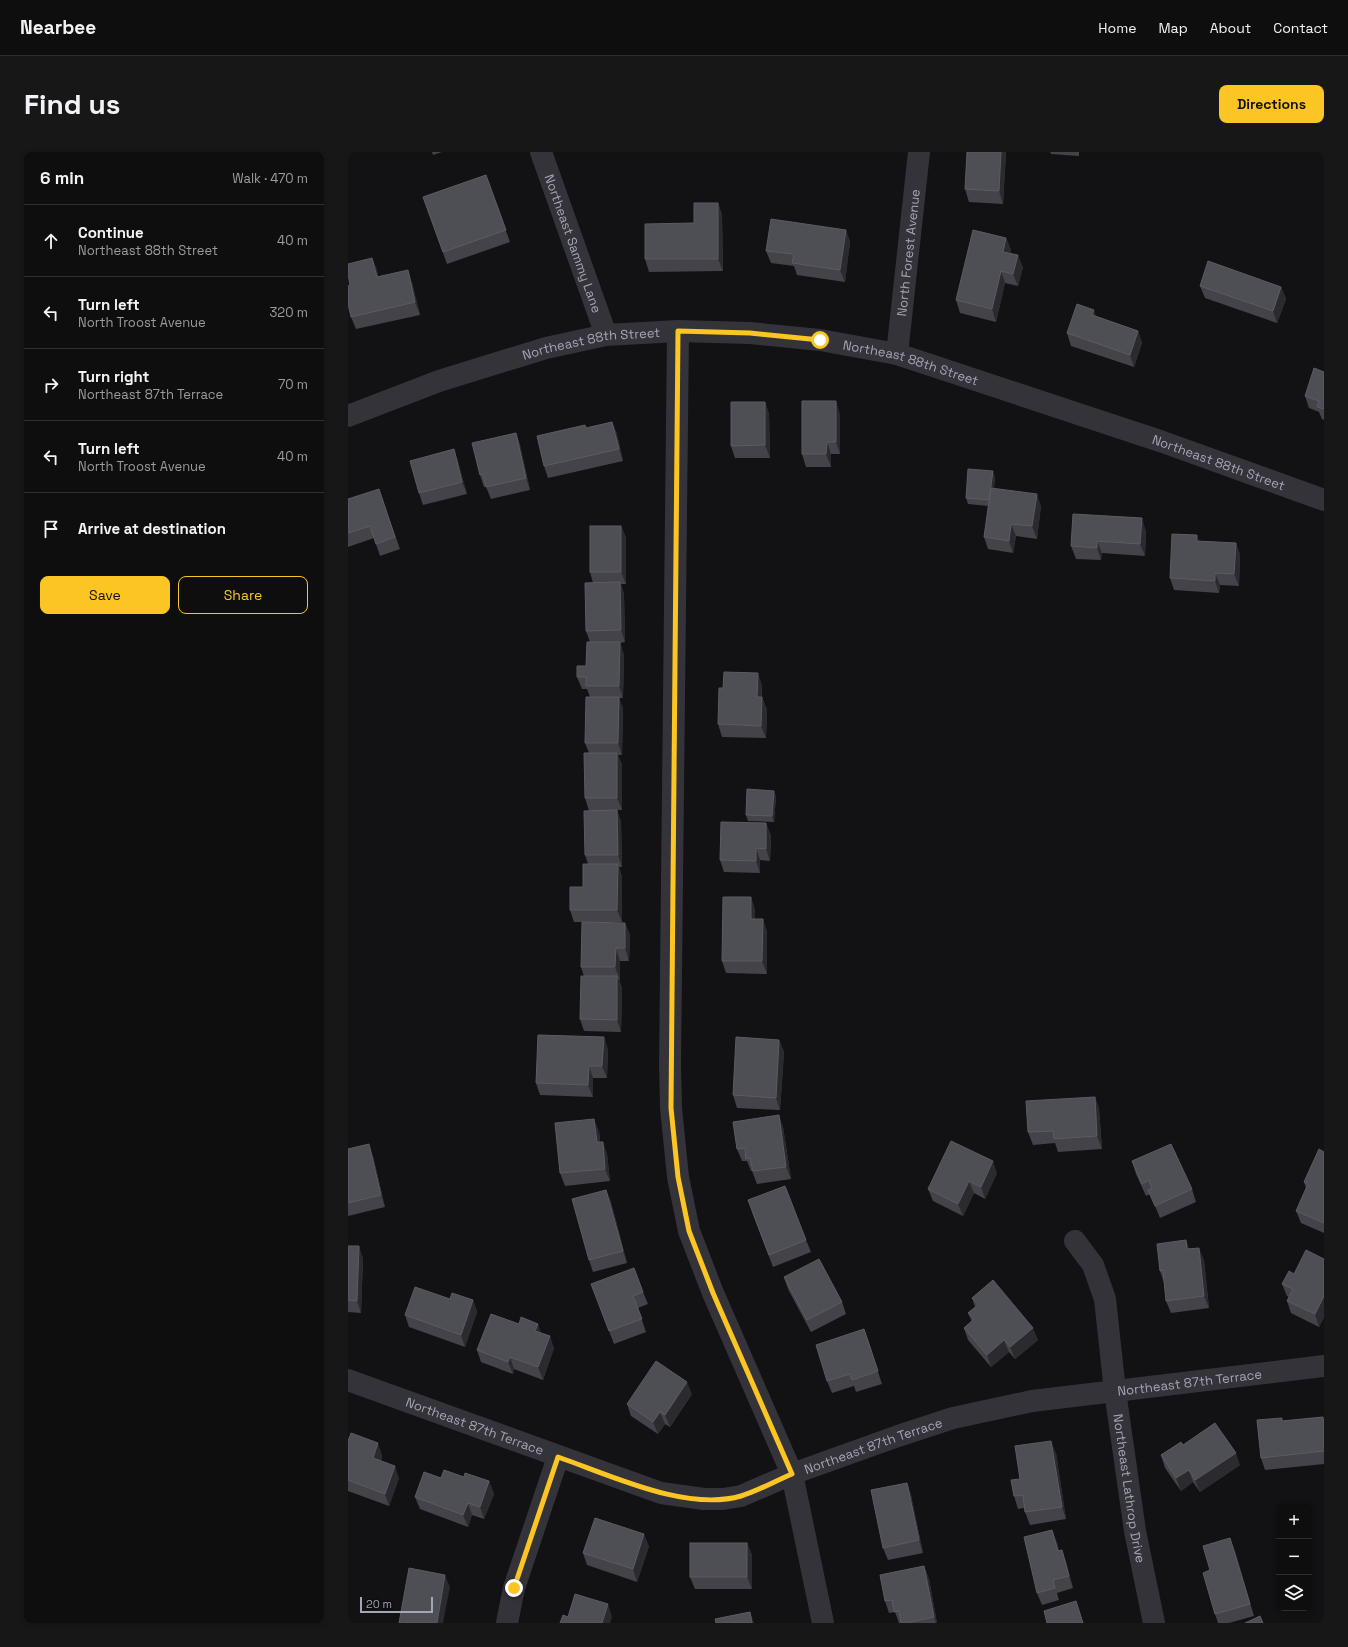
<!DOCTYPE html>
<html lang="en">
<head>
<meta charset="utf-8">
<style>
	:root { --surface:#0e0e0f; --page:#171718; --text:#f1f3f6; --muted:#9b9c9e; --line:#2e2e2f; --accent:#fbc623 }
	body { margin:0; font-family:"Space Grotesk",sans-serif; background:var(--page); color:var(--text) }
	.controls { position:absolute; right:12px; bottom:12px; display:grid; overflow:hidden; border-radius:8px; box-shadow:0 2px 6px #0003 }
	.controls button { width:36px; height:36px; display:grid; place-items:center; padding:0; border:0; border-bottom:1px solid var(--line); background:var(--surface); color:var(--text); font:20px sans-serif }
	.scale { position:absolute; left:12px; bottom:10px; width:73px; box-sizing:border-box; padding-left:4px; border:2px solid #a3a7b5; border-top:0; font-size:11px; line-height:14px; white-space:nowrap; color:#a3a7b5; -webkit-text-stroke:3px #0d0d0f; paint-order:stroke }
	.stop { position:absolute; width:12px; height:12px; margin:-9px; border:3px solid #fbc623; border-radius:50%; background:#fff }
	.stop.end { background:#fbc623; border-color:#fff; box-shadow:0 1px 4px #0008 }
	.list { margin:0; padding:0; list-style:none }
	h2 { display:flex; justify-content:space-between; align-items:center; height:52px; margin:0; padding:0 16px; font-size:17px }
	h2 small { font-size:13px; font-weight:400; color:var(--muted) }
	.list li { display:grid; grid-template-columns:26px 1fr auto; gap:12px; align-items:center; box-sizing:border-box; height:72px; padding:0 16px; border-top:1px solid var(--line) }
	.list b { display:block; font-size:15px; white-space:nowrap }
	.list p { margin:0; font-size:13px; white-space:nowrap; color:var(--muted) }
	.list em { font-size:13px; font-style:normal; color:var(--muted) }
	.actions { display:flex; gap:8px; padding:12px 16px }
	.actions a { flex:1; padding:9px 0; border:1px solid var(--accent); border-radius:8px; text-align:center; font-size:14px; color:var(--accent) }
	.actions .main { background:var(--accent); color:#111 }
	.icon { flex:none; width:22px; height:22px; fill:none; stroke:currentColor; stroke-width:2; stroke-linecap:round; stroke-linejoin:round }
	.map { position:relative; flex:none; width:976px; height:1471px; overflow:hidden; border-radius:8px }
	header { display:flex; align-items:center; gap:24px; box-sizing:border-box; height:56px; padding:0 20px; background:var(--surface); border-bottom:1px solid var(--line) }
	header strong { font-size:19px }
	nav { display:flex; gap:22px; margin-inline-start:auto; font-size:14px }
	.intro { display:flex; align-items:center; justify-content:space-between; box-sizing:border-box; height:96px; padding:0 24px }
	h1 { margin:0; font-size:28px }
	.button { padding:10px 18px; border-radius:8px; background:var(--accent); color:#111; font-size:14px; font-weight:700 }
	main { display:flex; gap:24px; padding:0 24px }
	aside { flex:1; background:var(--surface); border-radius:8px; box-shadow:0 2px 6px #0003 }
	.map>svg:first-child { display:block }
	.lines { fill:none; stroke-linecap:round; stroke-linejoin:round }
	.street { stroke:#333339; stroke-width:22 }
	.wall { fill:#434349 }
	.shaded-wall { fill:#2b2b2f }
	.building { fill:#4e4e55; stroke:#5b5c64 }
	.route { stroke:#fbc623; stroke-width:5 }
	.labels { text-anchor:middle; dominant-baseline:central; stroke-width:3; stroke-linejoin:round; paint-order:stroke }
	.street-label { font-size:13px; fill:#a3a7b5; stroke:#0d0d0f }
</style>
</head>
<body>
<header>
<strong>Nearbee</strong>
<nav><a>Home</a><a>Map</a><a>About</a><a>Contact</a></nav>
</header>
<div class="intro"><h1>Find us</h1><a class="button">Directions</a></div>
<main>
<aside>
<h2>6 min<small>Walk · 470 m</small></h2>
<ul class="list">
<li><svg class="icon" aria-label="ahead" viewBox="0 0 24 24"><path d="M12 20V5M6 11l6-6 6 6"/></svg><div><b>Continue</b><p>Northeast 88th Street</p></div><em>40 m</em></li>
<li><svg class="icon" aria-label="left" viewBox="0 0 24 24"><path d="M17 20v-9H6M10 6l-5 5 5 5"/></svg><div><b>Turn left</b><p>North Troost Avenue</p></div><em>320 m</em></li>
<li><svg class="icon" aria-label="right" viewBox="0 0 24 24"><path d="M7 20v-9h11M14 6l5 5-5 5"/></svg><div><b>Turn right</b><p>Northeast 87th Terrace</p></div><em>70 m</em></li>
<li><svg class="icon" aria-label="left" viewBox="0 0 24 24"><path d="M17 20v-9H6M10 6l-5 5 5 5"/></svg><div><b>Turn left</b><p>North Troost Avenue</p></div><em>40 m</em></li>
<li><svg class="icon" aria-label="arrive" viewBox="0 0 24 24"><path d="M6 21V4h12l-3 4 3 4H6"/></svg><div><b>Arrive at destination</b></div></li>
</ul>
<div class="actions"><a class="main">Save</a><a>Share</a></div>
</aside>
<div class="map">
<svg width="976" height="1471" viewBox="0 0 976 1471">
	<rect width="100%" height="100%" fill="#121214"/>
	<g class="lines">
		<g class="street">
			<path id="s1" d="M 193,0 L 258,183"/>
			<polyline points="330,179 322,913 323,956 330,1025 341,1079 365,1141 444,1322 475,1471"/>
			<path id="s2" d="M 549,202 L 571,0"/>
			<path id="s3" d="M 0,264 L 91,229 L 198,196 L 258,183 L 330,179 L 402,181 L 472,188 L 549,202 L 815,290 L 976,348"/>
			<path id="s4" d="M 727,1089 L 745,1113 L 757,1147 L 767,1239 L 787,1379 L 806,1471"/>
			<path id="s5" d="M 0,1228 L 313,1341 L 356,1347 L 375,1347 L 393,1344 L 444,1322 L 550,1284 L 605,1266 L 684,1249 L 976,1214"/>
			<polyline points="159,1471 166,1436 210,1305"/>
		</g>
	</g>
	<g class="wall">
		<polygon points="84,0 94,0 85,3"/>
		<polygon points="658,0 655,52 621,50 617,37"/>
		<polygon points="702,0 731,0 731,4 703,2"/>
		<polygon points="138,23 162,90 99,112 75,45"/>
		<polygon points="370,51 374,63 375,119 301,120 297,107 346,71"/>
		<polygon points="498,78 502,90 497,130 449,123 446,114 423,111 418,99"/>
		<polygon points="658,86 663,98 662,101 675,115 670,134 657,131 648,170 612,161 608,148"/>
		<polygon points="24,106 29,118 30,125 64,130 72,163 8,177 3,165 2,133"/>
		<polygon points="852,134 933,135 938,147 929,171 857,146"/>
		<polygon points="748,164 790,179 794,191 786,215 723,194 719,181"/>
		<polygon points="976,220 976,268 974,267 971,260 961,256 957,244"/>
		<polygon points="417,250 421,262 422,306 387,306 383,294"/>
		<polygon points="492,262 492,302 483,302 483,315 458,315 454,302"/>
		<polygon points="264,270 269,282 275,309 200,326 196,314 237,273 238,276"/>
		<polygon points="168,281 172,293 182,338 143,347 138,335 136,335 132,323"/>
		<polygon points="106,297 110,310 119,342 75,353 71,341"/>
		<polygon points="647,325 646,336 693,354 689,387 668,384 665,401 640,397 636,385 640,354 620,352 618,346"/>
		<polygon points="0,347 35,349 52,397 32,404 26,386 0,395"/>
		<polygon points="273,374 278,386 278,432 273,432 276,442 277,490 272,491 276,503 275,546 271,546 275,557 274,603 270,603 274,613 274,658 269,658 273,670 274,715 271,715 274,725 274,770 226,770 222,758 235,735 240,712 237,703 241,659 237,646 241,601 237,591 242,545 239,537 234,537 229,525 238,514 242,490 238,479 245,431 242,420"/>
		<polygon points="798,379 797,404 754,401 753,408 728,407 723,394"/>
		<polygon points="849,383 851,389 888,391 892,403 891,434 872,433 871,441 826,438 822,426"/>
		<polygon points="414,533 414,545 419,558 418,586 374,585 370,572"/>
		<polygon points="426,639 428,645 426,670 400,669 398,663"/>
		<polygon points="418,671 423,684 422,709 412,708 412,721 376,720 372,708"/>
		<polygon points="403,745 407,758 407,767 419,779 419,822 378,821 374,809"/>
		<polygon points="277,771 282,783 281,809 272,809 272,828 271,828 274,836 273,880 236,879 232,867 236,824 233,815"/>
		<polygon points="431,888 436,900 432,958 389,956 385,943"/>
		<polygon points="260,897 259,926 245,926 245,945 192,943 188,931"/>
		<polygon points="747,945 751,957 754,997 710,1000 707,991 685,993 680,980"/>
		<polygon points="435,975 443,1027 409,1032 404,1019 403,1019 399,1009 394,1009 389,997"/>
		<polygon points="251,979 252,990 259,1002 262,1029 217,1034 212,1021"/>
		<polygon points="0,997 25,1004 37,1055 0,1064"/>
		<polygon points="976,1000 976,1081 953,1071 948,1059 958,1036 956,1030"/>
		<polygon points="784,1009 844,1037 848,1050 812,1066 802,1042 798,1044 788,1022"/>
		<polygon points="649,1021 637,1047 626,1041 615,1064 585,1049 580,1037"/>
		<polygon points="258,1038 263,1050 279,1111 245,1120 241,1108"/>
		<polygon points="404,1060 458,1088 463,1100 425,1115"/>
		<polygon points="838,1088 841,1097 856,1108 861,1156 823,1161 818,1149 816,1131 812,1119"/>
		<polygon points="0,1094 15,1106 13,1161 0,1160"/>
		<polygon points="976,1107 976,1165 971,1175 943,1161 939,1149 941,1145 939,1144 934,1132 946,1122"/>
		<polygon points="436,1125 494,1150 498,1162 463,1180 440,1137"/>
		<polygon points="243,1132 295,1140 300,1152 290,1156 298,1180 266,1192"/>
		<polygon points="624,1146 690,1188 667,1207 661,1200 643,1215 620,1188 616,1176 624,1170 620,1161 627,1155"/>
		<polygon points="102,1147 125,1148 129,1160 117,1195 61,1175 57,1163"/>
		<polygon points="516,1177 534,1232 508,1240 506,1234 484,1241 479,1229"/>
		<polygon points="193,1181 206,1196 195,1228 166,1217 165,1222 133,1210 129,1198"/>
		<polygon points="344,1242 322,1275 317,1272 310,1282 283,1264 279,1252"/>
		<polygon points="975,1265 976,1268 976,1312 917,1318 913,1306 935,1269"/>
		<polygon points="0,1289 34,1303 33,1309 51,1326 41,1354 0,1339"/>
		<polygon points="835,1293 892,1313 852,1340 845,1330 833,1339 817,1316 813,1303"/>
		<polygon points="708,1301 718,1367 682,1373 677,1360 676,1356 670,1357 666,1344 672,1327"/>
		<polygon points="116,1325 141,1329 146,1342 136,1367 124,1363 120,1375 72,1357 67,1345 93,1326"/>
		<polygon points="559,1331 563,1343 575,1401 540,1408 535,1396"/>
		<polygon points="709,1390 711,1399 714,1398 718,1410 725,1436 709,1441 711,1448 694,1453 689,1441"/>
		<polygon points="399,1391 404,1403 404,1437 347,1437 342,1425"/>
		<polygon points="301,1394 289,1430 239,1413 235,1401"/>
		<polygon points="887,1399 906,1464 881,1471 870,1471 867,1462 862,1418"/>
		<polygon points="576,1414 581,1427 589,1471 551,1471 547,1460 541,1461 537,1449"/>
	</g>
	<g class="shaded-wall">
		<polygon points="653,0 658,0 655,52 651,39"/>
		<polygon points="370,51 374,63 375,119 370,107"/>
		<polygon points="498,78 502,90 497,130 492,118"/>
		<polygon points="658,86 663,98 659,112 655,100"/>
		<polygon points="670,103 675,115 670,134 665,122"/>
		<polygon points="24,106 29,118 33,137 29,125"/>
		<polygon points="60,118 64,130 72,163 67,150"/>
		<polygon points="653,119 657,131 648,170 644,157"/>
		<polygon points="933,135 938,147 929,171 925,159"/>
		<polygon points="746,158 750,170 744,163"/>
		<polygon points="790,179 794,191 786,215 782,203"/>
		<polygon points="488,249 492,262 492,302 488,290"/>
		<polygon points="417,250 421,262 422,306 417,293"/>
		<polygon points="264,270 269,282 275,309 271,297"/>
		<polygon points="168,281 172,293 182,338 178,326"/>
		<polygon points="479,290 483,302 483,315 478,302"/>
		<polygon points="106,297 110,310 119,342 114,330"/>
		<polygon points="645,319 647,325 644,354 641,348"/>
		<polygon points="689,342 693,354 689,387 684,374"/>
		<polygon points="794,366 798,379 797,404 792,392"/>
		<polygon points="663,372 668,384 665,401 661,389"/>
		<polygon points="273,374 278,386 278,432 273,420"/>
		<polygon points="849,383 853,395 848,389"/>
		<polygon points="749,389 754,401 753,408 749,396"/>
		<polygon points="888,391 892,403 891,434 886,422"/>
		<polygon points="867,421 872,433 871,441 867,429"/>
		<polygon points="272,430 276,442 277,490 273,478"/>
		<polygon points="272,490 276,503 275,546 271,534"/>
		<polygon points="410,521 414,533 413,558 409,545"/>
		<polygon points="271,545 275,557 274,603 270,591"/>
		<polygon points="414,545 419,558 418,586 413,574"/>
		<polygon points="269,601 274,613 274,658 269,646"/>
		<polygon points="426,639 428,645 426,670 424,664"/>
		<polygon points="269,658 273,670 274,715 270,703"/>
		<polygon points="418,671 423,684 422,709 418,697"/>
		<polygon points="408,696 412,708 412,721 408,709"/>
		<polygon points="270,712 274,725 274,770 269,758"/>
		<polygon points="403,745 407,758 407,779 403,767"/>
		<polygon points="415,767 419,779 419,822 414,809"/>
		<polygon points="277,771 282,783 281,809 277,796"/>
		<polygon points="268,796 272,809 272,828 267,815"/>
		<polygon points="269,824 274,836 273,880 269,868"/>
		<polygon points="256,885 260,897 259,926 254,914"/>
		<polygon points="431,888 436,900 432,958 428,946"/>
		<polygon points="241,914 245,926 245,945 240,933"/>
		<polygon points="747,945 751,957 754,997 749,984"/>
		<polygon points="431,963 435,975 443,1027 438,1015"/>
		<polygon points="246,967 251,979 253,1002 249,990"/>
		<polygon points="255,990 259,1002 262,1029 257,1017"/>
		<polygon points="21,992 25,1004 37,1055 33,1043"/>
		<polygon points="645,1009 649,1021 637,1047 633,1035"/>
		<polygon points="621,1029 626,1041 615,1064 610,1052"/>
		<polygon points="258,1038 263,1050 279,1111 275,1099"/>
		<polygon points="838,1088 842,1100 839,1097"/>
		<polygon points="11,1094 15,1106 13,1161 9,1149"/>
		<polygon points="851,1096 856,1108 861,1156 856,1144"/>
		<polygon points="976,1144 976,1165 971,1175 967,1162"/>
		<polygon points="125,1148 129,1160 117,1195 113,1183"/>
		<polygon points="190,1172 194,1184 187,1179"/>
		<polygon points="685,1176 690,1188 667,1207 662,1195"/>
		<polygon points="516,1177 521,1190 534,1232 530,1219"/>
		<polygon points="202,1184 206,1196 195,1228 190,1215"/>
		<polygon points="656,1188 661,1200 643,1215 639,1203"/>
		<polygon points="162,1205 166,1217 165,1222 160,1210"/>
		<polygon points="339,1230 344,1242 322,1275 317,1263"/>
		<polygon points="312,1260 317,1272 310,1282 305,1270"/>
		<polygon points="703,1289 708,1301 718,1367 714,1355"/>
		<polygon points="30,1291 34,1303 29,1318 25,1306"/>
		<polygon points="888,1301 892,1313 852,1340 847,1328"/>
		<polygon points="47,1314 51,1326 41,1354 37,1342"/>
		<polygon points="841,1318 845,1330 833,1339 828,1326"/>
		<polygon points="141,1329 146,1342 136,1367 132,1355"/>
		<polygon points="559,1331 563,1343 575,1401 571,1388"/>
		<polygon points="120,1351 124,1363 120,1375 115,1363"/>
		<polygon points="704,1378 709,1390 714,1411 710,1399"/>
		<polygon points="296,1382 301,1394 289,1430 285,1417"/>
		<polygon points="882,1386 887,1399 906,1464 902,1452"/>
		<polygon points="399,1391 404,1403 404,1437 399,1425"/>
		<polygon points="714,1398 718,1410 725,1436 721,1424"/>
		<polygon points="576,1414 581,1427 589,1471 588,1471 586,1465"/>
		<polygon points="97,1423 102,1435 95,1471 89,1471"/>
		<polygon points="260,1452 264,1465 262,1471 254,1471"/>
		<polygon points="402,1460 406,1471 404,1471"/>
	</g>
	<g class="building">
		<polygon points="619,0 653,0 651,39 617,37"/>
		<polygon points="138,23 158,78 95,100 75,45"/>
		<polygon points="346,51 370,51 370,107 297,107 297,72 346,71"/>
		<polygon points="423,67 498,78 492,118 444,111 446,102 418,99"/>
		<polygon points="625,78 658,86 655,100 670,103 665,122 653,119 644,157 608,148"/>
		<polygon points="24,106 29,125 60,118 67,150 3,165 0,152 0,134 2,133 0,122 0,112"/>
		<polygon points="860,109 933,135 925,159 852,134"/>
		<polygon points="729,152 746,158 744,163 790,179 782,203 719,181"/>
		<polygon points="966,216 976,220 976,257 969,255 971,249 957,244"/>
		<polygon points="454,249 488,249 488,290 479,290 478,302 454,302"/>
		<polygon points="383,250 417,250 417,293 383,294"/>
		<polygon points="264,270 271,297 196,314 189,284 237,273 238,276"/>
		<polygon points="168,281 178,326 138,335 135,322 132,323 124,291"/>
		<polygon points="106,297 114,330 71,341 62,309"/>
		<polygon points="620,317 645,319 641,348 618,346"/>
		<polygon points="643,336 689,342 684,374 663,372 661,389 636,385"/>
		<polygon points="31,337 47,385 28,392 22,374 0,381 0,347"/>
		<polygon points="725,362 794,366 792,392 749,389 749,396 723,394"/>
		<rect x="242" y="374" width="31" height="46"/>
		<polygon points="824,382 849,383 848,389 888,391 886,422 867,421 867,429 822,426"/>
		<polygon points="272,430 273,478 238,479 237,431"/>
		<polygon points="239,490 272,490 271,534 238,534 238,525 229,525 229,514 238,514"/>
		<polygon points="376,520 410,521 409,545 414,545 413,574 370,572 371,536 375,536"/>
		<polygon points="238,545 271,545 270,591 237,591"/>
		<polygon points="236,601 269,601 269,646 237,646"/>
		<polygon points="399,637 426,639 424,664 398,663"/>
		<polygon points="269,658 270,703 237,703 236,659"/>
		<polygon points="373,670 418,671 418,697 408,696 408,709 372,708"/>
		<polygon points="235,712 270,712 269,758 222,758 222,735 235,735"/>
		<polygon points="375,745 403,745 403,767 415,767 414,809 374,809"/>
		<polygon points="234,770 277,771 277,796 268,796 267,815 233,815"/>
		<polygon points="233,824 269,824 269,868 232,867"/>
		<polygon points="190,883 256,885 254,914 241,914 240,933 188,931"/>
		<polygon points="388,885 431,888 428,946 385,943"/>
		<polygon points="747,945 749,984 706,987 705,979 680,980 678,949"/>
		<polygon points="431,963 438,1015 405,1019 402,1006 398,1007 397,996 389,997 385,970"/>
		<polygon points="246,967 249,990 255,990 257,1017 212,1021 207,971"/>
		<polygon points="603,989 645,1009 633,1035 621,1029 610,1052 580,1037"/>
		<polygon points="21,992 33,1043 0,1051 0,997"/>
		<polygon points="823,992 844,1037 807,1054 800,1038 804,1037 801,1028 794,1032 784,1009"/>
		<polygon points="971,997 976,1000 976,1071 948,1059 960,1032 956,1030"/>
		<polygon points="437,1034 458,1088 421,1103 400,1048"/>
		<polygon points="258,1038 275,1099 241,1108 224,1047"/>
		<polygon points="838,1088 839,1097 851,1096 856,1144 818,1149 815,1118 812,1119 809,1092"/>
		<polygon points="0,1094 11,1094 9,1149 0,1148"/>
		<polygon points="958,1098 976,1107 976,1144 967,1162 939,1149 945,1137 934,1132 941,1119 946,1122"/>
		<polygon points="471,1107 494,1150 459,1168 436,1125"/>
		<polygon points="286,1116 295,1140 285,1144 294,1167 261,1179 243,1132"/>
		<polygon points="645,1128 685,1176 662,1195 656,1188 639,1203 616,1176 626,1167 620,1161 630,1153 624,1146"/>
		<polygon points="67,1135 102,1147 104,1141 125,1148 113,1183 57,1163"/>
		<polygon points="143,1162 171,1172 173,1165 190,1172 187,1179 202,1184 190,1215 162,1205 160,1210 129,1198"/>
		<polygon points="516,1177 530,1219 504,1228 502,1222 479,1229 468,1193"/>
		<polygon points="308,1209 339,1230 317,1263 312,1260 305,1270 279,1252"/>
		<polygon points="975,1265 976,1274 976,1299 913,1306 909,1268 934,1266 934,1269"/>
		<polygon points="867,1271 888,1301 847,1328 841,1318 828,1326 813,1303 833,1290 835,1293"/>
		<polygon points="3,1281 30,1291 25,1306 47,1314 37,1342 0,1328 0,1289"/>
		<polygon points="703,1289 714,1355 677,1360 675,1343 666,1344 663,1328 672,1327 667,1294"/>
		<polygon points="96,1318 116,1325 117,1321 141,1329 132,1355 120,1351 115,1363 67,1345 76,1320 93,1326"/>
		<polygon points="559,1331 571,1388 535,1396 523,1338"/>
		<polygon points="247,1366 296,1382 285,1417 235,1401"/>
		<polygon points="704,1378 710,1399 714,1398 721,1424 705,1428 707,1436 689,1441 676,1385"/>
		<polygon points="882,1386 902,1452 867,1462 855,1421 862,1418 855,1394"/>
		<rect x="342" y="1391" width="57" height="34"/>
		<polygon points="576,1414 586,1465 558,1471 553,1471 551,1459 546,1460 544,1448 537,1449 532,1423"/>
		<polygon points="61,1416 97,1423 89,1471 51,1471"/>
		<polygon points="227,1442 260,1452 254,1471 212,1471 215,1463 220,1465"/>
		<polygon points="728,1449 735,1471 699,1471 696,1459"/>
		<polygon points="402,1460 404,1471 368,1471 367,1467"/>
		<polygon points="912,1464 915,1471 897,1471"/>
	</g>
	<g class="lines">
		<path class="route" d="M 166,1436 L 210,1305 C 262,1323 338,1360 393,1344 C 410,1339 427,1329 444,1322 L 365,1141 L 341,1079 L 330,1025 L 323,956 L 330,179 L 402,181 L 472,188"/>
	</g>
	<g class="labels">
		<g class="street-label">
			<text stroke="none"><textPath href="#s1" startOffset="97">Northeast Sammy Lane</textPath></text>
			<text stroke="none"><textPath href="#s2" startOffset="102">North Forest Avenue</textPath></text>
			<text stroke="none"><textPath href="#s3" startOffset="255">Northeast 88th Street</textPath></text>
			<text stroke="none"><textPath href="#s3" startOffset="579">Northeast 88th Street</textPath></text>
			<text stroke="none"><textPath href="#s3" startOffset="903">Northeast 88th Street</textPath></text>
			<text stroke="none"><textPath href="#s5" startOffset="879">Northeast 87th Terrace</textPath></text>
			<text stroke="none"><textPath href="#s5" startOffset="135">Northeast 87th Terrace</textPath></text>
			<text stroke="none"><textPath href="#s5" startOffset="555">Northeast 87th Terrace</textPath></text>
			<text stroke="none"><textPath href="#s4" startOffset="257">Northeast Lathrop Drive</textPath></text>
		</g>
	</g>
</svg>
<div class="controls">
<button>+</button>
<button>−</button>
<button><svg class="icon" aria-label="layers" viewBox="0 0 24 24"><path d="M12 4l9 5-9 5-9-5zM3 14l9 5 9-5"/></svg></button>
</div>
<div class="scale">20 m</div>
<div class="stop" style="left:472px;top:188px"></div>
<div class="stop end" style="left:166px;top:1436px"></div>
</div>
</main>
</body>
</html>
